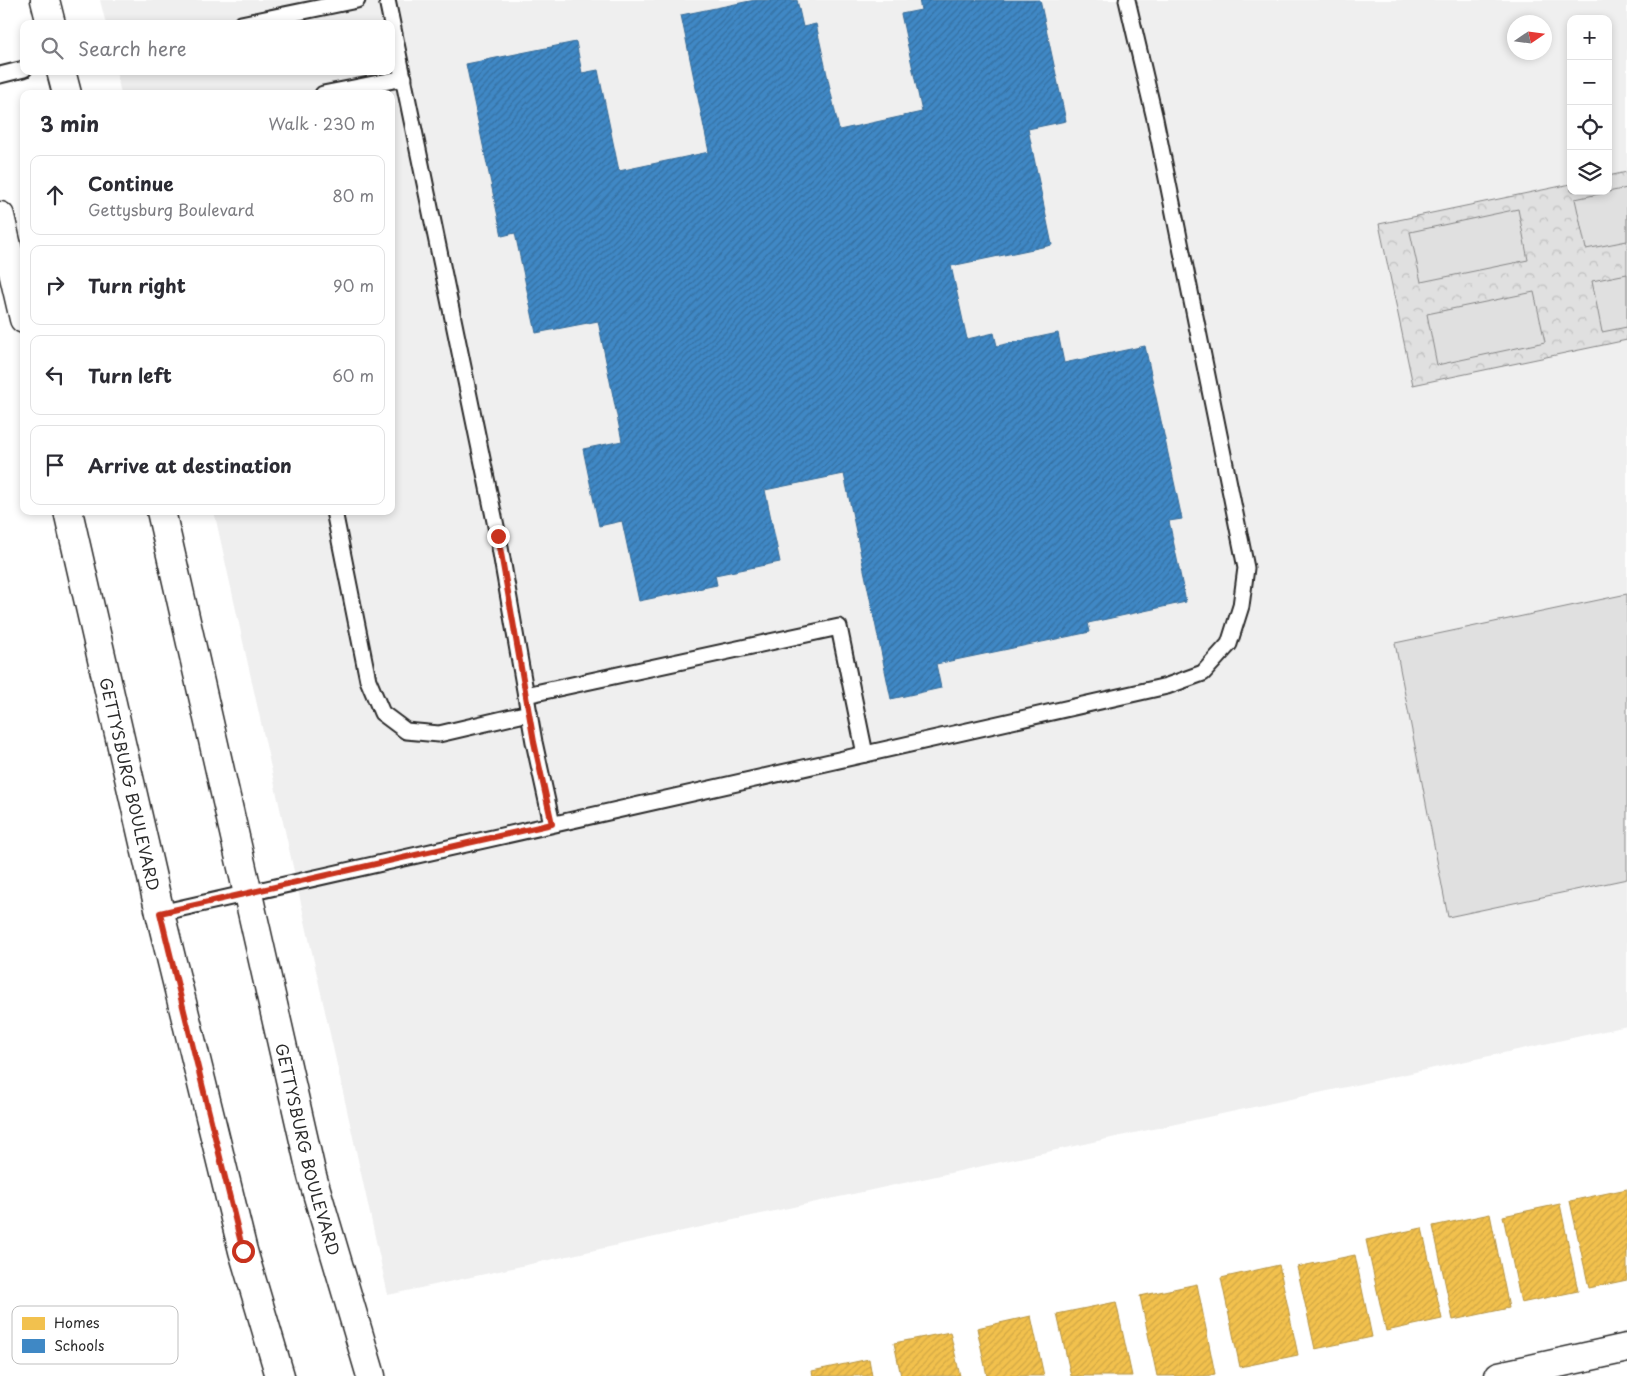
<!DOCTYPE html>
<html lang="en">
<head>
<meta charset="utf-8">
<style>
	:root { --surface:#fff; --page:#f7f7f7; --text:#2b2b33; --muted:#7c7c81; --line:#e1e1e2 }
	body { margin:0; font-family:"Playpen Sans",sans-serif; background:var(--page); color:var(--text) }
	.controls { position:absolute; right:15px; top:15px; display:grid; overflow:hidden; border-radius:10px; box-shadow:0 2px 8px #0003 }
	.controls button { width:45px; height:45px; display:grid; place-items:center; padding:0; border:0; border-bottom:1px solid var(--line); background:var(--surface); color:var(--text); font:25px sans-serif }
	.compass { position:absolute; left:1507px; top:15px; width:45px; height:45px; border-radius:50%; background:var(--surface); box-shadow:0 2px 8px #0003; rotate:77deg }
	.stop { position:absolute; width:15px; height:15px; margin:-11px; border:4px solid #c8321e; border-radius:50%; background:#fff }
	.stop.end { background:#c8321e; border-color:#fff; box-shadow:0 1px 5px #0008 }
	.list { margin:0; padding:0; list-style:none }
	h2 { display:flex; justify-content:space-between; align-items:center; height:65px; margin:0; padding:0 20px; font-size:21px }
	h2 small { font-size:16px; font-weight:400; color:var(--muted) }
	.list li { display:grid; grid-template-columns:32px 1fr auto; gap:15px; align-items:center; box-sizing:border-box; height:80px; margin:0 10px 10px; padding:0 10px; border:1px solid var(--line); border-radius:10px }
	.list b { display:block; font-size:19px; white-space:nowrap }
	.list p { margin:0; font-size:16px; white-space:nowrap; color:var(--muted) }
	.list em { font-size:16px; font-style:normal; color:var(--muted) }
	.icon { flex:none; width:28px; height:28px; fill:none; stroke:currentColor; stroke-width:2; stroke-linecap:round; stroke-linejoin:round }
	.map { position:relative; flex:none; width:1627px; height:1376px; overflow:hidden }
	.search { position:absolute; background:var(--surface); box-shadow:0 2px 8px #0003; left:20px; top:20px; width:375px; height:55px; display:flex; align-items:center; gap:12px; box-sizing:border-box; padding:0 18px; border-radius:10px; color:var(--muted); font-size:19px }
	.panel { position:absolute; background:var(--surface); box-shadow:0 2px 8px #0003; left:20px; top:90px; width:375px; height:425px; border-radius:10px }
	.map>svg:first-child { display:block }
	.built { fill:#efefef; fill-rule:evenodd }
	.park { fill:url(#park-crowns); stroke:#868686 }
	.garden { fill:#e0e0e0; stroke:#868686 }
	.homes { fill:url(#homes-hatch); stroke:#b69444 }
	.schools { fill:url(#schools-hatch); stroke:#396c97 }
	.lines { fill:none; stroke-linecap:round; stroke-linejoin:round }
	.lane-casing { stroke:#2b2b2b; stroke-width:19 }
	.street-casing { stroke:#2b2b2b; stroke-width:31 }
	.secondary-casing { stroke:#2b2b2b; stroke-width:31 }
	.lane { stroke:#fff; stroke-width:15 }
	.street { stroke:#fff; stroke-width:28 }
	.secondary { stroke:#fff; stroke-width:28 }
	.route { stroke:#c8321e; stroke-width:6 }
	.labels { text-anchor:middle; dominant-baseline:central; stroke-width:5; stroke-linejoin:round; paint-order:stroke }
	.street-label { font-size:16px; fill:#2b2b2b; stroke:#fff }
	.key { fill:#fff; stroke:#bfbfbf; stroke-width:1 }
	.key-label { font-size:14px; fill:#2b2b2b }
</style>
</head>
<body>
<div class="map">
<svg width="1627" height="1376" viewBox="0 0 1627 1376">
	<defs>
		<pattern id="park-crowns" width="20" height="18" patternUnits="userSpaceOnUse" patternTransform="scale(1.25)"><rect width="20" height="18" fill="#e0e0e0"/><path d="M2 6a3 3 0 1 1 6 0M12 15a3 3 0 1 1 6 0" fill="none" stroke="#c0c0c0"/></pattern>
		<pattern id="homes-hatch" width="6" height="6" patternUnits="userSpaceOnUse" patternTransform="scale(1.25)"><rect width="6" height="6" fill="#f2c14e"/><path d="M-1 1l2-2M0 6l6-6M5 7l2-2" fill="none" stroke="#d0a644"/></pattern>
		<pattern id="schools-hatch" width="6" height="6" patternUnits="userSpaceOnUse" patternTransform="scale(1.25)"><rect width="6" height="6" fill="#3f88c5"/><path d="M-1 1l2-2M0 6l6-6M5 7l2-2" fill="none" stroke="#356fa0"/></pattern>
	</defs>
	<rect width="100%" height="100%" fill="#fff"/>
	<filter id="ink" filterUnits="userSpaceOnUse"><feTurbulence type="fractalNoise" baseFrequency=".02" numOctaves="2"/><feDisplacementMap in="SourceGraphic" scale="10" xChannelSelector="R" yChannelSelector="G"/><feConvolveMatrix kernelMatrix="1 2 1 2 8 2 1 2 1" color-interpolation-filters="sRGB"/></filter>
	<g filter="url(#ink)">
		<path class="built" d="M 100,0 L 1627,0 L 1627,1026 L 388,1295 L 214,511 L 391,511 L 391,94 L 121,94 L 116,71 L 391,71 L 391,24 L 106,24 ZM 1571,19 L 1608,19 L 1608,191 L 1571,191 ZM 1514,22 L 1544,22 L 1544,52 L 1514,52 Z"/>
		<polygon class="park" points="1627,172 1627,340 1413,385 1379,224 1571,184 1571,191 1608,191 1608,176"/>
		<g class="garden">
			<polygon points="1627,188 1627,241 1586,249 1575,199"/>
			<polygon points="1518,209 1528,260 1421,282 1410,232"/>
			<polygon points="1627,274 1627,327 1602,332 1592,281"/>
			<polygon points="1534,292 1545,342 1437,365 1427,314"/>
			<polygon points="1627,594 1627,879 1448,917 1395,643"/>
		</g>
		<g class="homes">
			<polygon points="1627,1189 1627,1280 1589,1288 1570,1201"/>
			<polygon points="1560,1204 1578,1291 1521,1303 1503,1216"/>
			<polygon points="1490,1214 1509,1308 1453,1320 1433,1226"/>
			<polygon points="1422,1228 1442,1319 1386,1331 1366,1240"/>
			<polygon points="1355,1255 1372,1337 1315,1349 1297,1267"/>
			<polygon points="1279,1265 1298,1355 1240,1367 1221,1278"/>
			<polygon points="1197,1284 1215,1374 1206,1376 1157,1376 1140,1296"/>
			<polygon points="1116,1302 1132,1376 1071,1376 1057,1314"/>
			<polygon points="1031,1316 1044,1376 987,1376 977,1328"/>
			<polygon points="950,1332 960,1376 901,1376 894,1343"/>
			<polygon points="869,1359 872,1376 813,1376 812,1371"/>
		</g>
		<polygon class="schools" points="755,0 797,0 803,27 816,24 839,130 922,112 901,14 921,10 919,0 1040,0 1066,121 1028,129 1052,245 951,266 967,339 994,333 997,346 1058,333 1064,363 1145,346 1182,519 1169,521 1186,602 1088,623 1090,632 936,664 941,688 891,699 844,474 765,490 780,562 715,575 717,585 639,601 622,521 599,526 583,449 622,441 598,321 536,333 515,233 502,236 466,64 576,42 582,73 598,70 619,171 709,152 681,15"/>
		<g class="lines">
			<g class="lane-casing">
				<g id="lane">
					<polyline points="387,0 498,536 534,742 552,824"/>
					<polyline points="241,24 357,0"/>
					<polyline points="0,75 24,69"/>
					<polyline points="323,94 404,78"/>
					<polyline points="334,511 368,680 382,713 406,731 439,734 529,713"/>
					<polyline points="526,695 839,627 865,754"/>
					<polyline points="160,913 1167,686 1203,673 1229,644 1241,606 1246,568 1155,119 1127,0"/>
				</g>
			</g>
			<g class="street-casing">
				<polyline id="street" points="1499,1376 1627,1348"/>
			</g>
			<g class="secondary-casing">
				<g id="secondary">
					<polyline points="45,0 51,24"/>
					<polyline points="61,71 67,94"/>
					<polyline points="0,216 24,319"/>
					<path id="s1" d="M 68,511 L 160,913 L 243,1251 L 280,1376"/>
					<path id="s2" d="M 161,511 L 312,1176 L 371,1376"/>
				</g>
			</g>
			<use href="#lane" class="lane"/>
			<use href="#street" class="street"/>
			<use href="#secondary" class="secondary"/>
		</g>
	</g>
	<g class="lines" filter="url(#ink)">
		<polyline class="route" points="243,1251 160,913 552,824 534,742 498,536"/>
	</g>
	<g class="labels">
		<g class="street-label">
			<text stroke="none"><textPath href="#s1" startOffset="280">GETTYSBURG BOULEVARD</textPath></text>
			<text stroke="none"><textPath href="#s2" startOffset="655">GETTYSBURG BOULEVARD</textPath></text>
		</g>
	</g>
	<rect x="12" y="1306" width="166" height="58" rx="8" class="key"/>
	<rect x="22" y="1317" width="23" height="13" fill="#f2c14e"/>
	<rect x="22" y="1339" width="23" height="14" fill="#3f88c5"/>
	<g class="key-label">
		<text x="54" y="1328">Homes</text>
		<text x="54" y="1351">Schools</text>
	</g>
</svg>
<div class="controls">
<button>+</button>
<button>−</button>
<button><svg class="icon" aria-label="locate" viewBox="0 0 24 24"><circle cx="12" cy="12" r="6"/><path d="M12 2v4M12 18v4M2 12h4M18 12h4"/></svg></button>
<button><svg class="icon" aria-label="layers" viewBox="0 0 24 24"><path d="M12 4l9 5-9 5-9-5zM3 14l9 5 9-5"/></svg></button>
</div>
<svg class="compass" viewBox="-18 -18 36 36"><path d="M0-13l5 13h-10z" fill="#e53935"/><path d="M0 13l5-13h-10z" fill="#7c7c81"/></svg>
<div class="stop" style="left:243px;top:1251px"></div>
<div class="stop end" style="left:498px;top:536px"></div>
<div class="search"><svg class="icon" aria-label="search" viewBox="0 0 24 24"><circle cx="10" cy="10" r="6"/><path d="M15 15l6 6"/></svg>Search here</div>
<section class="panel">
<h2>3 min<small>Walk · 230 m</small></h2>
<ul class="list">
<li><svg class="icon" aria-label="ahead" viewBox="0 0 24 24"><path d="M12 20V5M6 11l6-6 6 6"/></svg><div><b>Continue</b><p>Gettysburg Boulevard</p></div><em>80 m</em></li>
<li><svg class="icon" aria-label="right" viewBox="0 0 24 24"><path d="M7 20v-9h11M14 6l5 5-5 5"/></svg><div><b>Turn right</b></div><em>90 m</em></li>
<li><svg class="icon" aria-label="left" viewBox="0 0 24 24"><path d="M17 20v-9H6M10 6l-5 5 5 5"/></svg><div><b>Turn left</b></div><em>60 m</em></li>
<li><svg class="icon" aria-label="arrive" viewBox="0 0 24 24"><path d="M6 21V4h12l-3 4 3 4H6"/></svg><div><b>Arrive at destination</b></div></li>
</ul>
</section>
</div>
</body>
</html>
